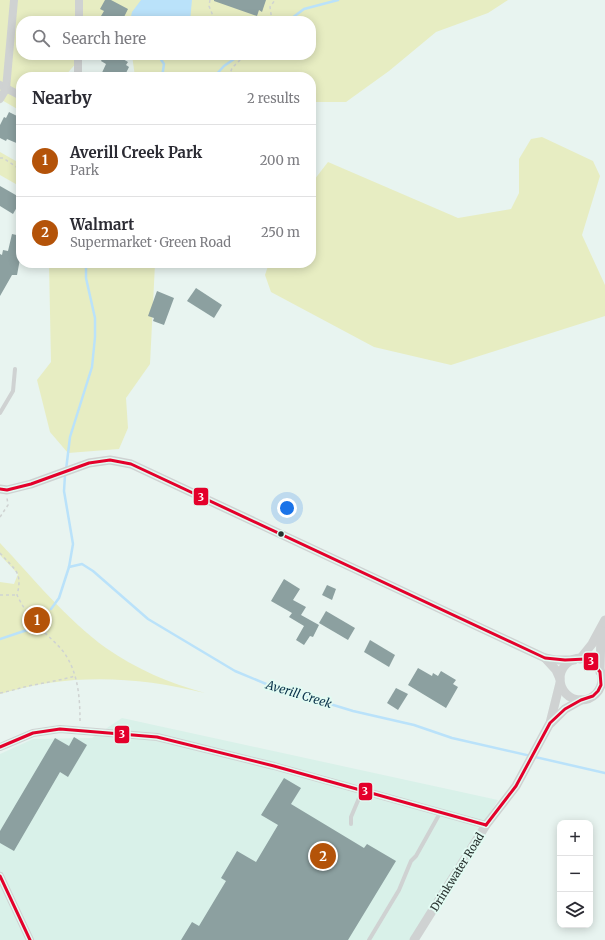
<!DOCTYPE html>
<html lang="en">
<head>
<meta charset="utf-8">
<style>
	:root { --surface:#fff; --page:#f7f7f7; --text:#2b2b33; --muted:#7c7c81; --line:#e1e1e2; --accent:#b45309 }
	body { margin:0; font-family:Merriweather,serif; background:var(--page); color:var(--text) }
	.controls { position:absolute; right:12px; bottom:12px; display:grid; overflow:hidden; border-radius:8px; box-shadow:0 2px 10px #0003 }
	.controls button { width:36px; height:36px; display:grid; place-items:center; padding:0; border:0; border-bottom:1px solid var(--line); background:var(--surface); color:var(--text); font:20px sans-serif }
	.you { position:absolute; left:287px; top:508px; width:14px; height:14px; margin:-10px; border:3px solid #fff; border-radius:50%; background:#1a73e8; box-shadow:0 0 0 6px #1a73e833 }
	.badge { display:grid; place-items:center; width:26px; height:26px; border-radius:50%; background:var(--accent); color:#fff; font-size:13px; font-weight:700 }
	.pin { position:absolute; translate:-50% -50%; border:2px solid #fff; box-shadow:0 1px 4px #0006 }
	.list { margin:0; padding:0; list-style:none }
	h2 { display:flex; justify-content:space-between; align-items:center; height:52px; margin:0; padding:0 16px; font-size:17px }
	h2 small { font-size:13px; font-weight:400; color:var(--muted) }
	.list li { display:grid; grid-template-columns:26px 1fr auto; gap:12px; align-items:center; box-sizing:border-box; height:72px; padding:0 16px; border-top:1px solid var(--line) }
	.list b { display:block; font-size:15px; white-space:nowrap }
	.list p { margin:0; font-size:13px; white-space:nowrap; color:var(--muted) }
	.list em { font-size:13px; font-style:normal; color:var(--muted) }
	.icon { flex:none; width:22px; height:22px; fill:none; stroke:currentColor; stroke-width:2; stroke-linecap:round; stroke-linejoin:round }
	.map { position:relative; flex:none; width:605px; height:940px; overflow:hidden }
	.search { position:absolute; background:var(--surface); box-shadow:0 2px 10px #0003; left:16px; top:16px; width:300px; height:44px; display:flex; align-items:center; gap:10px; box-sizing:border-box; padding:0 14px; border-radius:16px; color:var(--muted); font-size:15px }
	.panel { position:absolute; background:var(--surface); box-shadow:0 2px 10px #0003; left:16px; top:72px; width:300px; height:196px; border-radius:16px }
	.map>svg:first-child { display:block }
	.built { fill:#d9f1e9 }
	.green { fill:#e7edc2 }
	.water { fill:#bae2fa }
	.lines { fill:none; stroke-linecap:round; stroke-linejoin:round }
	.stream { stroke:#bae2fa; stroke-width:2.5 }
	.building { fill:#8ca0a0 }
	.path { stroke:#cfd3d2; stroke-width:1.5; stroke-dasharray:3 3; stroke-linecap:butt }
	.service { stroke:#cfd2d2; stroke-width:4 }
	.minor { stroke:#cfd2d2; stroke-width:8 }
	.tertiary { stroke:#cfd2d2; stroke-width:9 }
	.bus-1-casing { stroke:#e2faf2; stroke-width:6 }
	.bus-1 { stroke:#e4002b; stroke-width:3 }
	.bus-dot { fill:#26302d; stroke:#e2faf2; stroke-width:1.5 }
	.labels { text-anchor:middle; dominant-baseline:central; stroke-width:4; stroke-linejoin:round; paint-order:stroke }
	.street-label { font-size:11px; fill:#26302d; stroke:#e2faf2 }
	.water-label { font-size:12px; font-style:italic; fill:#073048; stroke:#e2faf2 }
	.line-badge { stroke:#e2faf2; stroke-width:1.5 }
	.badge-label { font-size:11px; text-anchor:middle; font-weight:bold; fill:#fff }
</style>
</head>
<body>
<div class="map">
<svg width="605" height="940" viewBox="0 0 605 940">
	<rect width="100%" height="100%" fill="#e8f4f0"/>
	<polygon class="built" points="122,718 498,800 411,940 0,940 0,754 33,739 92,738"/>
	<g class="green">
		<polygon points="0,0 508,0 488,13 436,32 389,71 346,102 311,102 311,77 135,77 132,55 311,55 311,21 21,21 21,55 94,55 79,60 64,77 21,77 21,109 19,110 0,99"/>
		<polygon points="542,137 593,161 600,176 582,235 605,285 605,316 451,365 374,347 271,292 265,275 269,263 311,263 311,184 328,162 458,218 511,209 519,193 519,159 531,139"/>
		<polygon points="0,152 21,164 21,187 0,175"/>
		<polygon points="49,263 161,263 159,266 155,264 150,364 126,398 128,428 119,449 68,453 50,432 37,380 51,362"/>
		<path d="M 0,543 C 33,578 66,619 106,648 C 136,669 169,683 205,693 C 135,676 69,673 0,694 L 0,582 L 14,584 L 18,574 L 0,555 Z"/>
	</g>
	<polygon class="water" points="141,0 192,0 190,21 130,21 132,12"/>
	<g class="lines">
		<g class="stream">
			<polyline points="288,21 304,9 338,0"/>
			<polyline points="158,55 164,64 162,77"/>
			<polyline points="214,77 224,66 240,55"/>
			<polyline points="66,470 70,437 92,367 95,337 95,318 86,278 86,263"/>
			<polyline points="69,567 82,564 93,571 148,619 235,671 271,686 353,711 414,725 452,738 605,773"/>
			<polyline points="51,609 59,598 69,567 73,544 64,491 65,475"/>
			<polyline points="0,639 27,630"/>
		</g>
	</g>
	<g class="building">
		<polygon points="105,0 111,0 128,9 122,21 98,21 104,11 100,9"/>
		<polygon points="214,0 266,0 262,12 259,10 257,16 214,1"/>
		<polygon points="104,55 116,55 128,62 126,65 129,67 124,77 100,77 106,64 101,61"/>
		<polygon points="9,112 21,118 21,145 7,139 6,141 0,138 0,125 4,117 6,118"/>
		<polygon points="0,186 21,198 21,200 13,214 0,206"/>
		<polygon points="12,234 21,236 21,259 20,259 17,275 12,275 0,296 0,254 2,255 3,250 8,251"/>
		<polygon points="196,288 222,305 214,318 187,301"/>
		<polygon points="157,291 174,298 164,325 153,321 154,318 148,316"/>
		<polygon points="284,579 300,589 293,600 306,607 301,615 319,625 313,637 310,636 304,645 296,640 304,626 289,617 292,613 271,601"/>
		<polygon points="327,585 336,589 332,600 322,595"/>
		<polygon points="326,611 355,628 348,640 319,623"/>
		<polygon points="370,640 395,655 389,667 364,652"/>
		<polygon points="418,668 432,676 433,673 438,676 441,671 456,680 453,684 458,687 446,708 408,685"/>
		<polygon points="396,688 408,694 398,710 387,703"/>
		<polygon points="74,737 87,745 68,777 60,772 14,851 0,843 0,831 55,738 69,746"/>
		<polygon points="284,778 301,788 291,804 364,848 367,844 396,861 348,940 181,940 192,922 199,926 226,881 221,878 237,851 256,862 278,825 261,815"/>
	</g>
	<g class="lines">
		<g class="path">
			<polyline points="210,0 209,6 215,21"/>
			<polyline points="272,21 270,7 275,0"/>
			<polyline points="229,77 232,68 245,55"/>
			<polyline points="0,158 3,158 21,170"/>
			<polyline points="0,517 8,505 7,498"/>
			<path d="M 0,553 C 15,570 23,572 17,595 C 23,608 32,620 42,630 C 49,637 56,643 62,650 C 78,670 80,697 80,721"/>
			<polyline points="0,595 17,595"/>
			<path d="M 0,693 C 12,691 22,687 34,685 C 48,682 62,680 75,676"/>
		</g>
		<g class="service">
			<polyline points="0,413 13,391 15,369"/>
			<polyline points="351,824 351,817 362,791"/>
			<polyline points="369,940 399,890 411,861 416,856 440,813"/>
		</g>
		<g class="minor">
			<polyline points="79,21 79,0"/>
			<polyline points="78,77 78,55"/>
			<polyline points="0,85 21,96"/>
			<polyline points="0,99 6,89 14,0"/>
			<polyline points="0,747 33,733 60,729 157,737 274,766 486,825"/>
			<polyline points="0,876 30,940"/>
		</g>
		<g class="tertiary">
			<polyline points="0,489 7,490 31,484 89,463 110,460 131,464 545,658 555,660 574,660"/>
			<polyline points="545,658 556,670 560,679"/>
			<circle cx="581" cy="679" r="21"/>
			<polyline points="580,659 592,644 605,620"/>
			<polyline points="600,672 601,631"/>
			<polyline points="551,723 565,709 581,700"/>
			<polyline points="414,940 486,825 516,786 550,723 560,683"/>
		</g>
		<g class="bus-1-casing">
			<g id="bus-1">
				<polyline points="0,489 7,490 31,484 89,463 110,460 131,464 545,658 565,660 586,659 592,662 600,672 601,685 598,691 593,696 581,700 565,709 550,723 516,786 486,825"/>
				<polyline points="0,747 33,733 60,729 157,737 274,766 486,825"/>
				<polyline points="0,876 30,940"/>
			</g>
		</g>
		<use href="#bus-1" class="bus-1"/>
	</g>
	<circle class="bus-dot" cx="281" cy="534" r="3.5"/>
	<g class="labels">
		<g class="street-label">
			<text transform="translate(457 872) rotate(-58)">Drinkwater Road</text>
		</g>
		<g class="water-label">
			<text transform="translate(299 694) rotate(17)">Averill Creek</text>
		</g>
	</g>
	<g class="line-badge">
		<rect x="193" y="487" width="16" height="19" rx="4" fill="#e4002b"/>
		<rect x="583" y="652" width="16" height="19" rx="4" fill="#e4002b"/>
		<rect x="114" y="725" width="16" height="19" rx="4" fill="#e4002b"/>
		<rect x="358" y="782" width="15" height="19" rx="4" fill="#e4002b"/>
	</g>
	<g class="badge-label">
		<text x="201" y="501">3</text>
		<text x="591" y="665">3</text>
		<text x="122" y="738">3</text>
		<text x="365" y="795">3</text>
	</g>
</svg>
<div class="controls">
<button>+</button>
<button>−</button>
<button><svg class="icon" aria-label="layers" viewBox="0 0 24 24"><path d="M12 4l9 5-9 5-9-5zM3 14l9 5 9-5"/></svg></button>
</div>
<div class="you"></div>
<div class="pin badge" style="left:37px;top:620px">1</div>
<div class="pin badge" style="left:323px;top:856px">2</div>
<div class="search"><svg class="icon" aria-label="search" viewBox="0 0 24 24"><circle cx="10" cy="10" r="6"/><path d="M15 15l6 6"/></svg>Search here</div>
<section class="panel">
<h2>Nearby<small>2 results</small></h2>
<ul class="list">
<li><span class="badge">1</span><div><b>Averill Creek Park</b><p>Park</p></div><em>200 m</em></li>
<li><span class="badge">2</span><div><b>Walmart</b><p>Supermarket · Green Road</p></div><em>250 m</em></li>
</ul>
</section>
</div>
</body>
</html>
